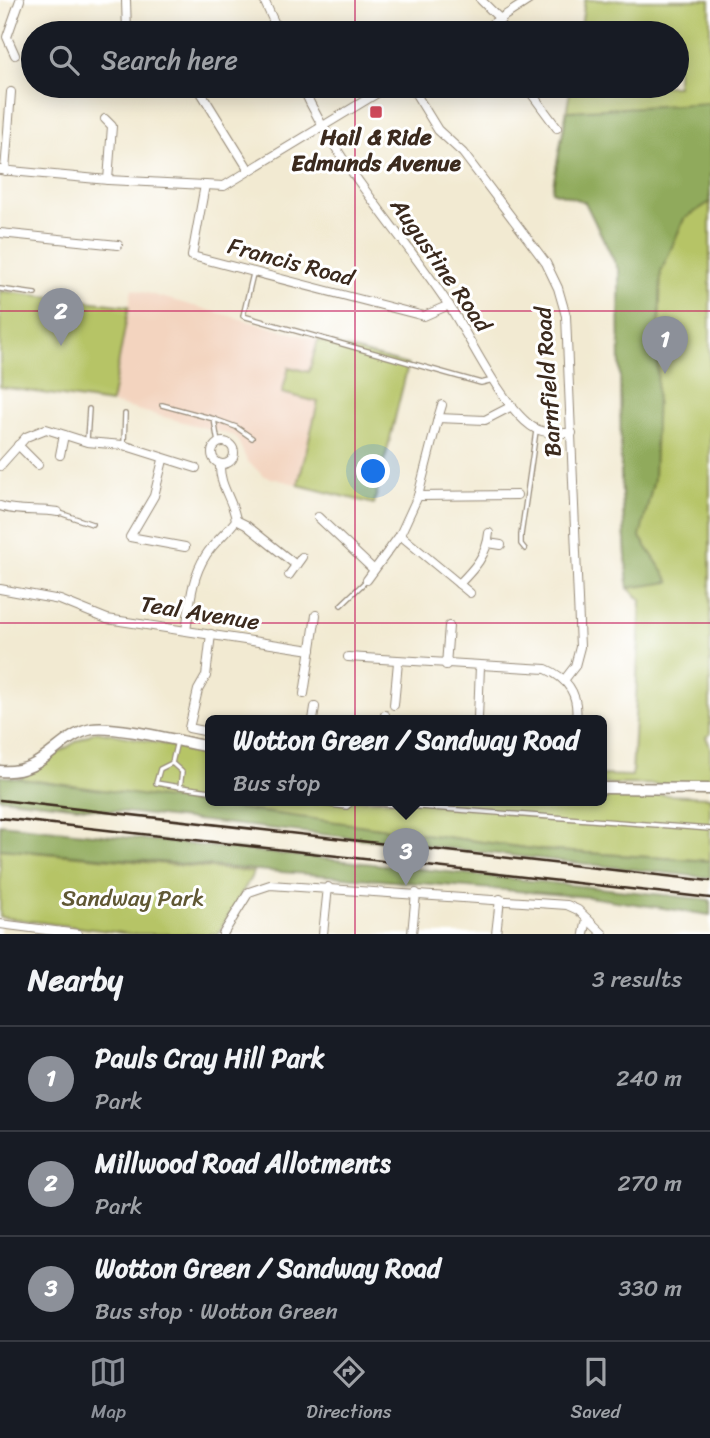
<!DOCTYPE html>
<html lang="en">
<head>
<meta charset="utf-8">
<style>
	:root { --surface:#171b24; --page:#20242c; --text:#f1f3f6; --muted:#9ea1a6; --line:#363941; --accent:#8c9099 }
	body { margin:0; font-family:Sriracha,sans-serif; background:var(--page); color:var(--text) }
	.you { position:absolute; left:374px; top:472px; width:24px; height:24px; margin:-18px; border:5px solid #fff; border-radius:50%; background:#1a73e8; box-shadow:0 0 0 10px #1a73e833 }
	.badge { display:grid; place-items:center; width:46px; height:46px; border-radius:50%; background:var(--accent); color:#fff; font-size:23px; font-weight:700 }
	.pin { position:absolute; translate:-50% -58px; filter:drop-shadow(0 2px 4px #0008) }
	.pin::after { content:''; position:absolute; top:37px; width:24px; height:21px; background:inherit; clip-path:polygon(0 0,100% 0,50% 100%) }
	.popup { position:absolute; left:205px; top:715px; width:402px; height:91px; box-sizing:border-box; display:grid; place-content:center; border-radius:10px; background:var(--surface); filter:drop-shadow(0 2px 5px #0005); font-size:23px; white-space:nowrap; color:var(--muted) }
	.popup b { font-size:26px; color:var(--text) }
	.popup::after { content:''; position:absolute; left:50%; top:100%; margin-left:-14px; border:14px solid transparent; border-top-color:var(--surface) }
	.list { margin:0; padding:0; list-style:none }
	h2 { display:flex; justify-content:space-between; align-items:center; height:91px; margin:0; padding:0 28px; font-size:30px }
	h2 small { font-size:23px; font-weight:400; color:var(--muted) }
	.list li { display:grid; grid-template-columns:46px 1fr auto; gap:21px; align-items:center; box-sizing:border-box; height:105px; padding:0 28px; border-top:2px solid var(--line) }
	.list b { display:block; font-size:26px; white-space:nowrap }
	.list p { margin:0; font-size:23px; white-space:nowrap; color:var(--muted) }
	.list em { font-size:23px; font-style:normal; color:var(--muted) }
	.icon { flex:none; width:38px; height:38px; fill:none; stroke:currentColor; stroke-width:2; stroke-linecap:round; stroke-linejoin:round }
	.map { position:relative; flex:none; width:710px; height:934px; overflow:hidden }
	.search { position:absolute; background:var(--surface); box-shadow:0 4px 18px #0003; left:21px; right:21px; top:21px; height:77px; display:flex; align-items:center; gap:18px; box-sizing:border-box; padding:0 24px; border-radius:38px; color:var(--muted); font-size:26px }
	.sheet { height:406px; background:var(--surface) }
	nav { display:flex; justify-content:space-around; align-items:center; box-sizing:border-box; height:98px; border-top:2px solid var(--line); background:var(--surface); font-size:19px; color:var(--muted) }
	nav a { display:grid; justify-items:center; gap:4px }
	nav .on { color:var(--accent) }
	.map>svg:first-child { display:block }
	.built { fill:#f3d4bf }
	.green { fill:#b6c466; stroke:#787742; stroke-width:2 }
	.forest { fill:#90aa5b; stroke:#666a3c; stroke-width:2 }
	.lines { fill:none; stroke-linecap:round; stroke-linejoin:round }
	.lane-casing { stroke:#968a78; stroke-width:6 }
	.street-casing { stroke:#968a78; stroke-width:10 }
	.secondary-casing { stroke:#968a78; stroke-width:13 }
	.lane { stroke:#fff; stroke-width:3.5 }
	.street { stroke:#fff; stroke-width:8 }
	.secondary { stroke:#fff; stroke-width:10 }
	.rail { stroke:#3b2a1e; stroke-width:2.5 }
	.grid { fill:none; stroke:#c2185b; stroke-width:2; stroke-opacity:0.55 }
	.poi-dot { fill:#d1495b; stroke:#fff; stroke-width:2.5 }
	.labels { text-anchor:middle; dominant-baseline:central; stroke-width:6; stroke-linejoin:round; paint-order:stroke }
	.poi-label { font-size:23px; font-weight:bold; fill:#3b2a1e; stroke:#fff }
	.street-label { font-size:23px; fill:#3b2a1e; stroke:#fff }
	.park-label { font-size:23px; fill:#605834; stroke:#fff }
</style>
</head>
<body>
<div class="map">
<svg width="710" height="934" viewBox="0 0 710 934">
	<rect width="100%" height="100%" fill="#fff"/>
	<filter id="ink" filterUnits="userSpaceOnUse"><feTurbulence type="fractalNoise" baseFrequency=".0143" numOctaves="2"/><feDisplacementMap in="SourceGraphic" scale="14" xChannelSelector="R" yChannelSelector="G"/><feConvolveMatrix kernelMatrix="1 2 1 2 8 2 1 2 1" color-interpolation-filters="sRGB"/></filter>
	<filter id="wash" filterUnits="userSpaceOnUse"><feTurbulence type="fractalNoise" baseFrequency=".00686" numOctaves="4" result="noise"/><feDisplacementMap in="SourceGraphic" scale="28" xChannelSelector="R" yChannelSelector="G"/><feGaussianBlur stdDeviation="1.57" result="paint"/><feColorMatrix in="noise" values="0 0 0 0 0 0 0 0 0 0 0 0 0 0 0 0 0 1.4 0 .05"/><feComposite in="paint" operator="in"/></filter>
	<g filter="url(#wash)">
		<rect width="100%" height="100%" fill="#f2ead2"/>
		<polygon class="built" points="132,289 408,365 374,504 264,476 247,461 236,436 111,403"/>
		<g class="green">
			<polygon points="585,0 710,0 710,734 706,737 710,746 710,785 602,784 602,775 632,776 641,600 628,588 621,476 627,216 552,191 571,86 677,86 677,33 580,33"/>
			<polygon points="0,291 129,306 111,403 0,387"/>
			<polygon points="318,340 408,365 374,504 298,485 318,402 282,393 289,367 309,372"/>
			<path d="M 97,731 L 210,753 L 210,800 L 602,800 L 602,792 L 710,797 L 710,861 L 541,850 L 18,779 C 45,764 68,743 97,731 Z"/>
			<polygon points="0,849 254,872 218,934 130,934 0,917"/>
		</g>
		<g class="forest">
			<polygon points="710,103 710,202 684,219 661,272 654,479 640,537 670,582 628,588 621,476 619,271 585,202 552,191 567,111"/>
			<polygon points="0,776 541,850 710,861 710,878 0,798"/>
			<polygon points="0,824 710,900 710,915 589,897 0,849"/>
		</g>
	</g>
	<g filter="url(#ink)">
		<g class="lines">
			<g class="lane-casing">
				<g id="lane">
					<polyline points="253,274 243,316 481,383 493,380"/>
					<polyline points="0,289 35,294"/>
					<polyline points="162,405 214,419 218,443"/>
					<polyline points="214,419 236,427 252,438"/>
					<polyline points="87,440 89,409"/>
					<polyline points="124,444 125,414"/>
					<polyline points="60,513 92,524"/>
					<polyline points="525,549 521,544 521,535 536,431"/>
					<polyline points="341,605 367,580"/>
					<polygon points="172,763 182,772 180,787 156,783 160,769"/>
					<polyline points="172,763 177,741"/>
					<polyline points="181,787 210,791"/>
					<polyline points="289,800 347,807 353,802 710,829"/>
				</g>
			</g>
			<g class="street-casing">
				<g id="street">
					<polyline points="126,0 127,33"/>
					<polyline points="264,0 279,33"/>
					<polyline points="481,0 501,20"/>
					<polyline points="316,33 326,29"/>
					<polyline points="478,33 529,0"/>
					<polyline points="15,55 7,37 20,0"/>
					<polyline points="197,86 249,170"/>
					<path d="M 302,86 C 338,167 402,233 450,307 C 471,340 501,404 531,426 C 542,434 559,433 572,433"/>
					<polyline points="411,86 438,130 463,153 546,263 558,288 566,316 580,647 575,666 565,679"/>
					<polyline points="526,86 557,128"/>
					<polyline points="105,119 112,126 108,180"/>
					<polyline points="0,170 108,180 224,186 389,86"/>
					<polyline points="5,171 11,92"/>
					<polyline points="205,185 192,256 424,316 449,305"/>
					<polyline points="0,233 118,245"/>
					<polyline points="438,418 442,405"/>
					<circle cx="223" cy="453" r="11"/>
					<polyline points="18,445 38,465"/>
					<polyline points="60,455 64,435"/>
					<polyline points="163,460 154,496 130,537 185,547"/>
					<polyline points="0,466 26,437 46,429 87,442 123,445 196,468"/>
					<polyline points="418,496 517,495"/>
					<path d="M 0,506 C 19,513 38,508 58,512"/>
					<polyline points="318,517 374,570"/>
					<polyline points="236,520 246,525 296,565"/>
					<polyline points="400,535 470,593"/>
					<polyline points="488,543 501,545"/>
					<polyline points="289,575 302,557"/>
					<polyline points="367,580 400,535 418,496 438,418 485,420 512,406"/>
					<path d="M 459,584 C 474,569 487,555 489,533"/>
					<polyline points="0,589 60,600 107,619 311,650"/>
					<path d="M 186,631 C 190,604 191,578 206,555 C 214,542 227,533 236,520 C 233,499 219,487 220,464"/>
					<path d="M 348,657 L 546,669 C 569,679 579,695 576,720"/>
					<polyline points="446,665 449,626"/>
					<polyline points="304,694 316,615"/>
					<polyline points="394,705 398,662"/>
					<polyline points="478,718 480,666"/>
					<polyline points="313,720 315,707"/>
					<polyline points="384,720 385,715"/>
					<polyline points="209,732 189,728 198,690 206,676 211,634"/>
					<polyline points="0,924 78,934"/>
					<polyline points="223,934 249,892 270,885 567,905 578,910 603,934"/>
					<polyline points="323,934 328,887"/>
					<polyline points="412,934 416,893"/>
					<polyline points="496,934 500,899"/>
					<polyline points="584,934 587,919"/>
				</g>
			</g>
			<g class="secondary-casing">
				<g id="secondary">
					<path d="M 0,771 C 44,775 57,736 92,729 C 114,725 183,742 210,747"/>
					<polyline points="602,788 710,789"/>
				</g>
			</g>
			<use href="#lane" class="lane"/>
			<use href="#street" class="street"/>
			<use href="#secondary" class="secondary"/>
			<g class="rail">
				<polyline points="0,800 710,881"/>
				<polyline points="0,818 710,898"/>
			</g>
		</g>
	</g>
	<path class="grid" d="M 355,0 L 355,33M 355,86 L 355,934M 0,311 L 710,311M 0,623 L 710,623"/>
	<rect class="poi-dot" x="369" y="105" width="14" height="14" rx="3.5"/>
	<g class="labels">
		<g class="poi-label">
			<text x="376" y="137">Hail &amp; Ride<tspan x="376" dy="26">Edmunds Avenue</tspan></text>
		</g>
		<g class="street-label">
			<text transform="translate(291 262) rotate(15)">Francis Road</text>
			<text transform="translate(441 265) rotate(55)">Augustine Road</text>
			<text transform="translate(548 382) rotate(-94)">Barnfield Road</text>
			<text transform="translate(200 613) rotate(9)">Teal Avenue</text>
		</g>
		<g class="park-label">
			<text x="133" y="898">Sandway Park</text>
		</g>
	</g>
</svg>
<div class="you"></div>
<div class="pin badge" style="left:665px;top:374px">1</div>
<div class="pin badge" style="left:61px;top:346px">2</div>
<div class="pin badge" style="left:406px;top:886px">3</div>
<div class="popup"><b>Wotton Green / Sandway Road</b>Bus stop</div>
<div class="search"><svg class="icon" aria-label="search" viewBox="0 0 24 24"><circle cx="10" cy="10" r="6"/><path d="M15 15l6 6"/></svg>Search here</div>
</div>
<section class="sheet">
<h2>Nearby<small>3 results</small></h2>
<ul class="list">
<li><span class="badge">1</span><div><b>Pauls Cray Hill Park</b><p>Park</p></div><em>240 m</em></li>
<li><span class="badge">2</span><div><b>Millwood Road Allotments</b><p>Park</p></div><em>270 m</em></li>
<li><span class="badge">3</span><div><b>Wotton Green / Sandway Road</b><p>Bus stop · Wotton Green</p></div><em>330 m</em></li>
</ul>
</section>
<nav>
<a class="on"><svg class="icon" aria-label="map" viewBox="0 0 24 24"><path d="M3 6l6-2 6 2 6-2v14l-6 2-6-2-6 2zM9 4v14M15 6v14"/></svg>Map</a>
<a><svg class="icon" aria-label="directions" viewBox="0 0 24 24"><path d="M12 3l9 9-9 9-9-9zM9 14v-3h6M13 9l2 2-2 2"/></svg>Directions</a>
<a><svg class="icon" aria-label="saved" viewBox="0 0 24 24"><path d="M7 4h10v16l-5-4-5 4z"/></svg>Saved</a>
</nav>
</body>
</html>
